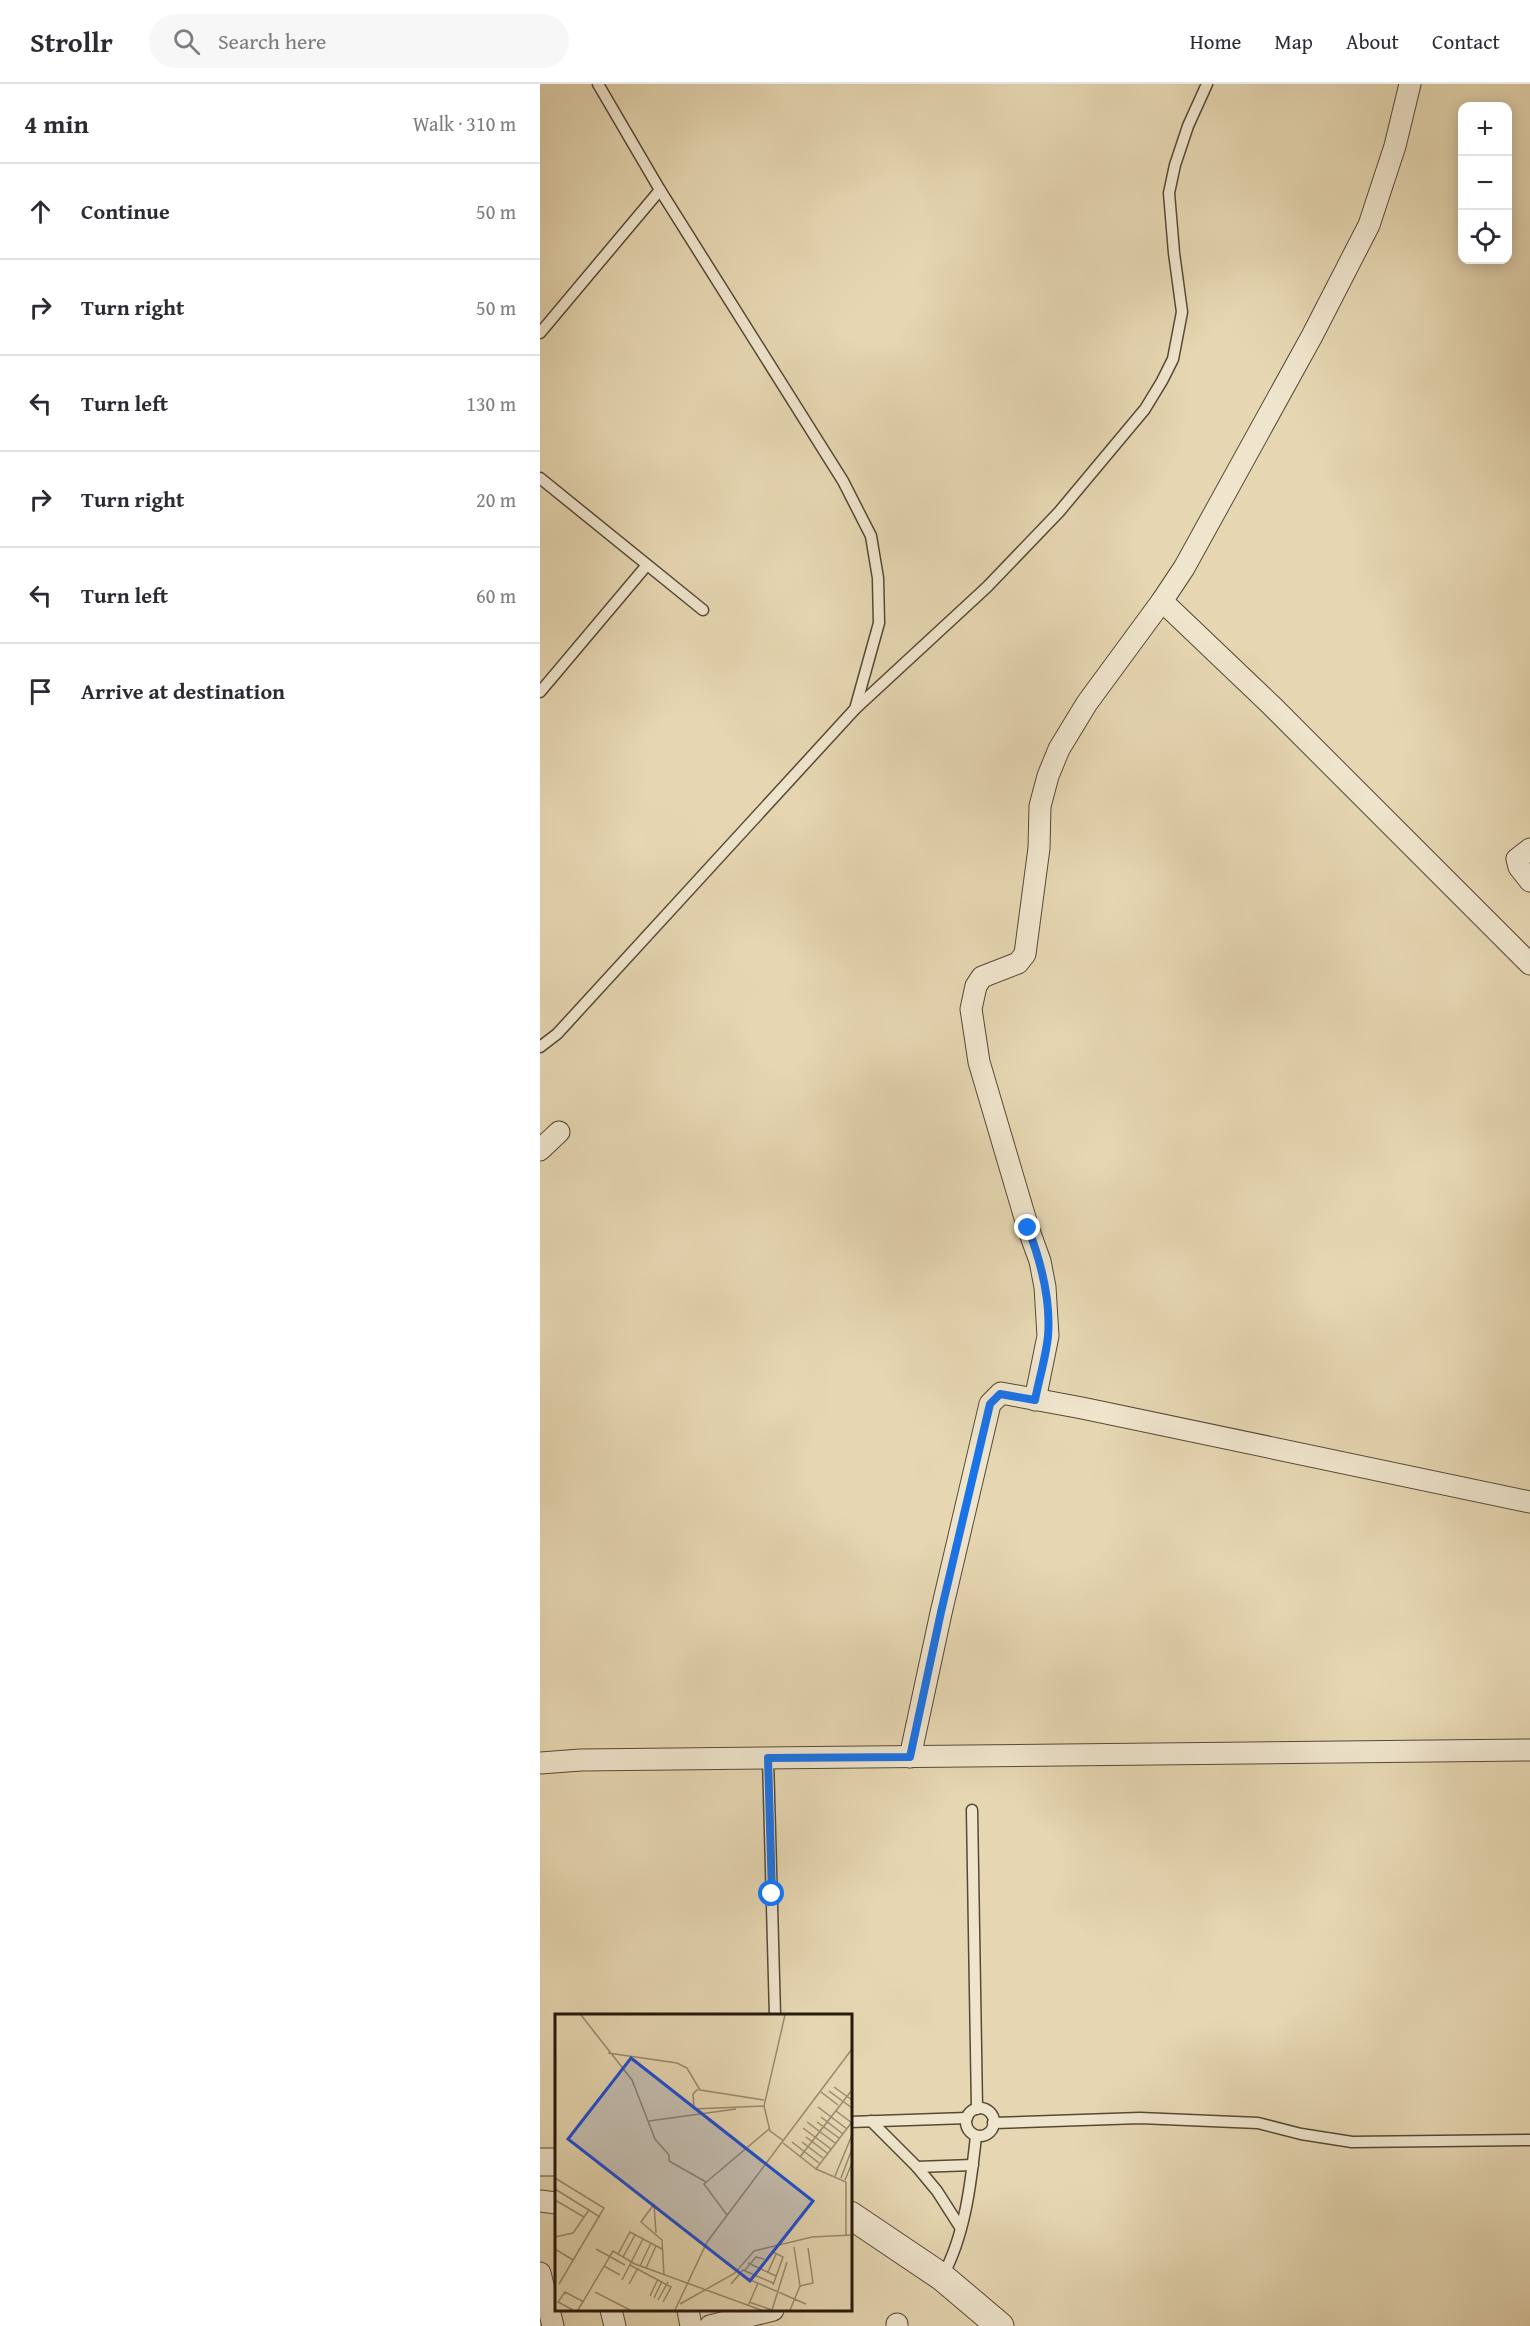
<!DOCTYPE html>
<html lang="en">
<head>
<meta charset="utf-8">
<style>
	:root { --surface:#fff; --page:#f7f7f7; --text:#2b2b33; --muted:#7c7c81; --line:#e1e1e2 }
	body { margin:0; font-family:"Gentium Book Plus",serif; background:var(--page); color:var(--text) }
	.controls { position:absolute; right:18px; top:18px; display:grid; overflow:hidden; border-radius:12px; box-shadow:0 3px 15px #0003 }
	.controls button { width:54px; height:54px; display:grid; place-items:center; padding:0; border:0; border-bottom:2px solid var(--line); background:var(--surface); color:var(--text); font:30px sans-serif }
	.stop { position:absolute; width:18px; height:18px; margin:-14px; border:4px solid #1a73e8; border-radius:50%; background:#fff }
	.stop.end { background:#1a73e8; border-color:#fff; box-shadow:0 2px 6px #0008 }
	.list { margin:0; padding:0; list-style:none }
	h2 { display:flex; justify-content:space-between; align-items:center; height:78px; margin:0; padding:0 24px; font-size:26px }
	h2 small { font-size:20px; font-weight:400; color:var(--muted) }
	.list li { display:grid; grid-template-columns:39px 1fr auto; gap:18px; align-items:center; box-sizing:border-box; height:96px; padding:0 24px; border-top:2px solid var(--line) }
	.list b { display:block; font-size:22px; white-space:nowrap }
	.list em { font-size:20px; font-style:normal; color:var(--muted) }
	.icon { flex:none; width:33px; height:33px; fill:none; stroke:currentColor; stroke-width:2; stroke-linecap:round; stroke-linejoin:round }
	.map { position:relative; flex:none; width:990px; height:2242px; overflow:hidden }
	header { display:flex; align-items:center; gap:36px; box-sizing:border-box; height:84px; padding:0 30px; background:var(--surface); border-bottom:2px solid var(--line) }
	header strong { font-size:28px }
	nav { display:flex; gap:33px; margin-inline-start:auto; font-size:21px }
	.search { width:420px; height:54px; background:var(--page); display:flex; align-items:center; gap:15px; box-sizing:border-box; padding:0 21px; border-radius:33px; color:var(--muted); font-size:22px }
	main { display:flex }
	aside { flex:1; background:var(--surface) }
	.map>svg:first-child { display:block }
	.lines { fill:none; stroke-linecap:round; stroke-linejoin:round }
	.service-casing { stroke:#564936; stroke-width:13 }
	.minor-casing { stroke:#564936; stroke-width:23 }
	.tertiary-casing { stroke:#564936; stroke-width:29 }
	.service { stroke:#efe5cd; stroke-width:10 }
	.minor { stroke:#efe5cd; stroke-width:21 }
	.tertiary { stroke:#efe5cd; stroke-width:27 }
	.route { stroke:#1a73e8; stroke-width:8 }
	.inset-road { fill:none; stroke:#998b70; stroke-width:1.5 }
	.view { fill:#1d4ed8; fill-opacity:0.15; stroke:#1d4ed8; stroke-width:3 }
	.inset-edge { fill:none; stroke:#261a0d; stroke-width:3 }
</style>
</head>
<body>
<header>
<strong>Strollr</strong>
<div class="search"><svg class="icon" aria-label="search" viewBox="0 0 24 24"><circle cx="10" cy="10" r="6"/><path d="M15 15l6 6"/></svg>Search here</div>
<nav><a>Home</a><a>Map</a><a>About</a><a>Contact</a></nav>
</header>
<main>
<aside>
<h2>4 min<small>Walk · 310 m</small></h2>
<ul class="list">
<li><svg class="icon" aria-label="ahead" viewBox="0 0 24 24"><path d="M12 20V5M6 11l6-6 6 6"/></svg><div><b>Continue</b></div><em>50 m</em></li>
<li><svg class="icon" aria-label="right" viewBox="0 0 24 24"><path d="M7 20v-9h11M14 6l5 5-5 5"/></svg><div><b>Turn right</b></div><em>50 m</em></li>
<li><svg class="icon" aria-label="left" viewBox="0 0 24 24"><path d="M17 20v-9H6M10 6l-5 5 5 5"/></svg><div><b>Turn left</b></div><em>130 m</em></li>
<li><svg class="icon" aria-label="right" viewBox="0 0 24 24"><path d="M7 20v-9h11M14 6l5 5-5 5"/></svg><div><b>Turn right</b></div><em>20 m</em></li>
<li><svg class="icon" aria-label="left" viewBox="0 0 24 24"><path d="M17 20v-9H6M10 6l-5 5 5 5"/></svg><div><b>Turn left</b></div><em>60 m</em></li>
<li><svg class="icon" aria-label="arrive" viewBox="0 0 24 24"><path d="M6 21V4h12l-3 4 3 4H6"/></svg><div><b>Arrive at destination</b></div></li>
</ul>
</aside>
<div class="map">
<svg width="990" height="2242" viewBox="0 0 990 2242">
	<rect width="100%" height="100%" fill="#e6d7b2"/>
	<filter id="stains"><feTurbulence type="fractalNoise" baseFrequency=".00333" numOctaves="4"/><feColorMatrix values="0 0 0 0 .2 0 0 0 0 .09 0 0 0 0 .02 0 0 0 .5 -.17"/></filter>
	<radialGradient id="worn" r=".72"><stop offset=".6" stop-color="#630" stop-opacity="0"/><stop offset="1" stop-color="#630" stop-opacity=".3"/></radialGradient>
	<g class="lines">
		<g class="service-casing">
			<g id="service">
				<polyline points="0,249 120,106"/>
				<polyline points="0,394 163,526"/>
				<polyline points="0,608 107,481"/>
				<polyline points="315,625 447,503 519,428 605,325 622,297 633,275 642,228 634,169 629,109 635,81 648,42 667,0"/>
				<polyline points="0,963 17,950 315,625 339,539 338,494 331,452 303,397 120,106 58,0"/>
				<polyline points="228,1674 235,1932"/>
				<polyline points="432,1726 437,2025"/>
				<circle cx="440" cy="2038" r="14"/>
				<polyline points="331,2037 377,2083 397,2107 420,2143"/>
				<polyline points="310,2038 427,2034"/>
				<polyline points="453,2039 600,2034 718,2039 761,2050 812,2058 990,2056"/>
				<polyline points="377,2083 433,2081"/>
				<path d="M 402,2193 C 425,2152 431,2099 436,2052"/>
			</g>
		</g>
		<g class="minor-casing">
			<g id="minor">
				<polyline points="622,517 731,621 990,880"/>
				<polyline points="990,765 977,775 979,783 990,797"/>
				<polyline points="0,1066 19,1048"/>
				<polyline points="495,1316 508,1252 505,1203 500,1177 488,1144 439,978 431,925 436,902 442,893 478,879 485,870 499,764 500,722 508,692 519,665 547,619 622,517 644,484 772,252 829,141 855,62 870,0"/>
				<polyline points="370,1673 401,1529 450,1320 461,1309 542,1324 990,1418"/>
				<polyline points="0,1679 41,1676 990,1666"/>
				<polyline points="0,2117 16,2119"/>
				<polyline points="0,2189 13,2242"/>
				<polyline points="71,2226 75,2242"/>
				<polyline points="148,2226 151,2242"/>
				<polyline points="357,2240 357,2242"/>
				<polyline points="170,2242 233,2226"/>
			</g>
		</g>
		<g class="tertiary-casing">
			<g id="tertiary">
				<polyline points="0,2078 16,2078"/>
				<polyline points="310,2131 402,2193 460,2242"/>
			</g>
		</g>
		<use href="#service" class="service"/>
		<use href="#minor" class="minor"/>
		<use href="#tertiary" class="tertiary"/>
	</g>
	<g class="lines">
		<path class="route" d="M 232,1810 L 228,1674 L 370,1673 L 401,1528 L 450,1320 L 460,1310 L 495,1316 C 499,1295 506,1273 508,1252 C 511,1215 501,1178 488,1144"/>
	</g>
	<g transform="translate(15 1930)">
		<rect width="297" height="297" fill="#e6d7b2"/>
		<path class="inset-road" d="M 26,1 L 77,66 L 100,125 L 114,141 L 114,147 L 151,168M 53,39 L 122,49 L 132,54 L 145,76 L 209,86M 279,73 L 297,86M 143,75 L 138,80 L 139,95 L 209,92M 274,77 L 297,94M 266,78 L 283,91M 263,93 L 292,115M 281,97 L 297,109M 266,103 L 288,120M 94,107 L 181,95M 252,108 L 280,129M 262,108 L 284,124M 248,114 L 276,135M 251,123 L 272,139M 229,127 L 215,117 L 209,92 L 230,1M 237,128 L 264,149M 247,128 L 268,144M 228,129 L 261,155 L 297,108M 245,143 L 297,76M 261,155 L 291,168 L 291,222M 280,162 L 297,121M 0,164 L 49,194 L 4,270M 286,164 L 297,135M 290,166 L 297,149M 0,175 L 45,203M 0,186 L 29,203M 99,190 L 86,208 L 107,226 L 109,261M 99,190 L 101,219M 172,201 L 149,170 L 214,115M 0,223 L 18,219 L 34,196M 0,235 L 18,246M 41,235 L 70,251M 218,238 L 228,243 L 218,271M 63,240 L 75,218 L 107,235M 68,243 L 80,221M 193,249 L 221,262M 75,251 L 116,273 L 108,288M 49,252 L 65,261M 85,252 L 96,229M 91,254 L 101,232M 190,256 L 201,243 L 209,245M 213,258 L 221,240M 191,264 L 251,290M 67,266 L 88,225M 74,270 L 83,254M 176,270 L 188,256 L 218,269M 245,272 L 258,269 L 253,234M 40,278 L 75,296M 95,282 L 103,265M 99,284 L 107,267M 103,286 L 113,268M 194,288 L 217,296M 125,290 L 180,259 L 199,237 L 257,223 L 297,221M 193,292 L 203,269M 18,296 L 3,288 L 10,278 L 29,288M 23,296 L 58,237 L 80,250 L 206,296M 120,296 L 152,228 L 297,35M 217,296 L 232,248M 235,296 L 245,272 L 239,233"/>
		<path class="view" d="M 76,44 L 258,187 L 195,267 L 13,125 Z"/>
		<rect width="297" height="297" class="inset-edge"/>
	</g>
	<rect width="100%" height="100%" filter="url(#stains)"/>
	<rect width="100%" height="100%" fill="url(#worn)"/>
</svg>
<div class="controls">
<button>+</button>
<button>−</button>
<button><svg class="icon" aria-label="locate" viewBox="0 0 24 24"><circle cx="12" cy="12" r="6"/><path d="M12 2v4M12 18v4M2 12h4M18 12h4"/></svg></button>
</div>
<div class="stop" style="left:232px;top:1810px"></div>
<div class="stop end" style="left:488px;top:1144px"></div>
</div>
</main>
</body>
</html>
